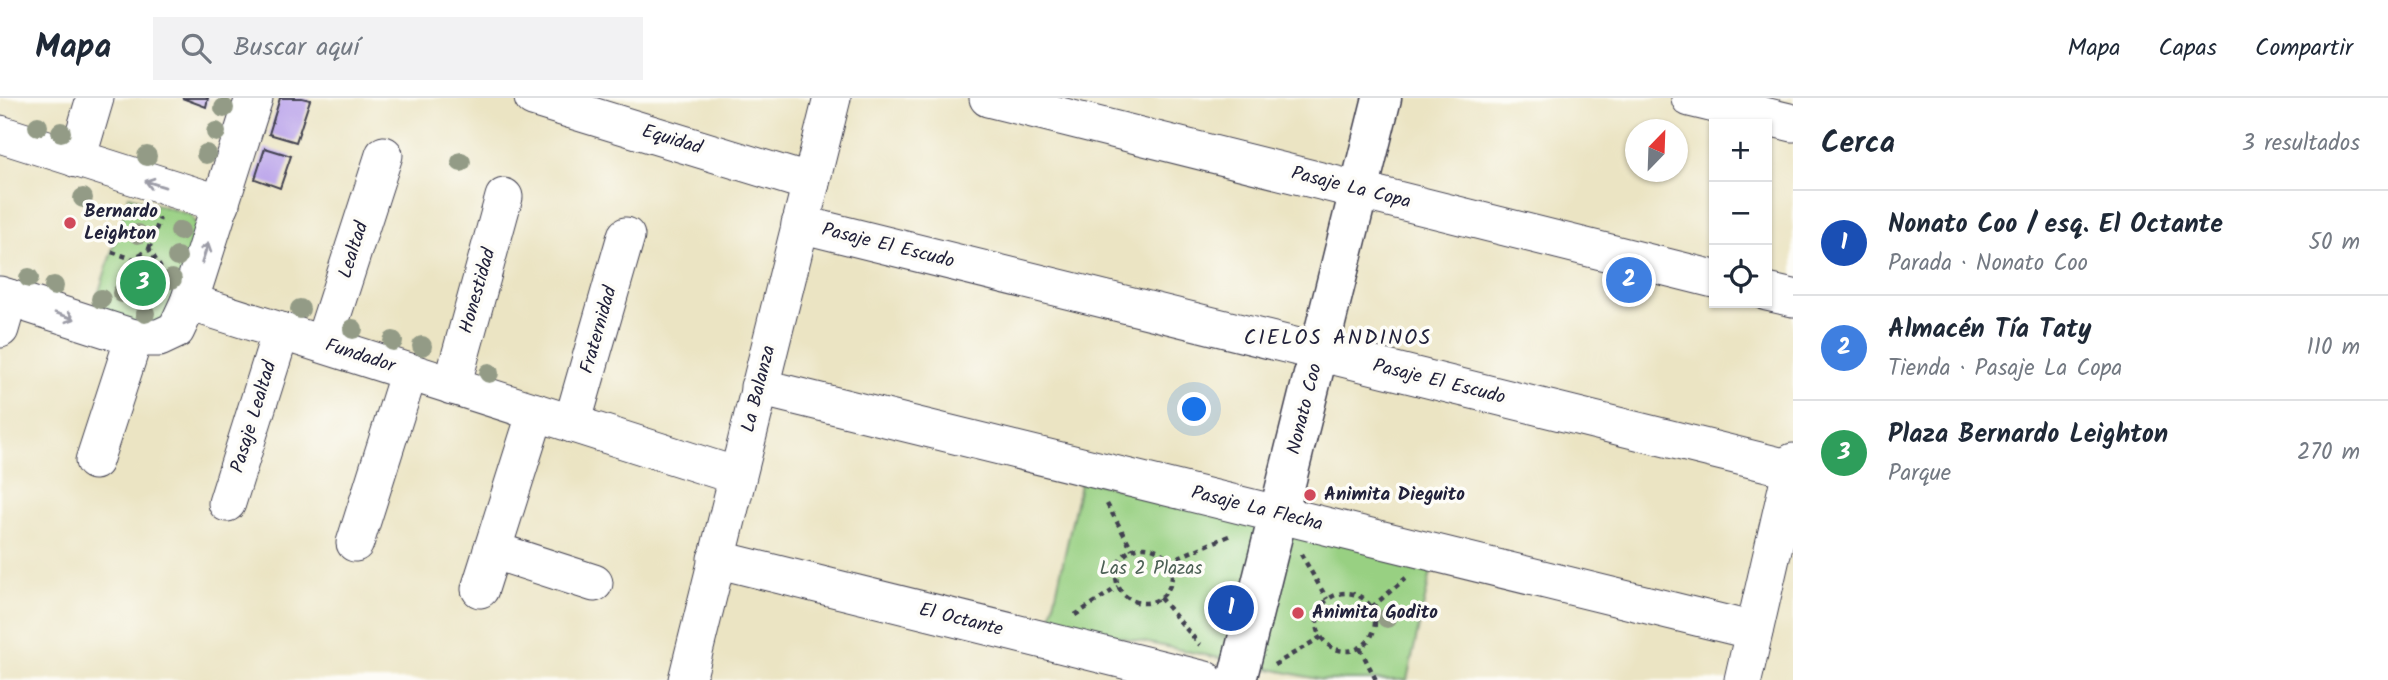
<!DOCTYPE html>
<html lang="es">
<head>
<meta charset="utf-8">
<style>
	:root { --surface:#fff; --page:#f2f2f3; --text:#1f2937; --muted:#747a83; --line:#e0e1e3; --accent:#db2777 }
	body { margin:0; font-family:Kalam,sans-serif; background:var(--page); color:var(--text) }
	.controls { position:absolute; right:21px; top:21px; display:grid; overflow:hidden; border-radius:0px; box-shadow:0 2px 5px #0004 }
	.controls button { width:63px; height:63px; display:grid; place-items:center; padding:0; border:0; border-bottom:2px solid var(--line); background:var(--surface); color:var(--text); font:35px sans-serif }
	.compass { position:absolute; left:1625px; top:21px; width:63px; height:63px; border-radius:50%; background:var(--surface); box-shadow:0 2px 5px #0004; rotate:23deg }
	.you { position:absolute; left:1195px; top:312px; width:24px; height:24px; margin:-18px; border:5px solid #fff; border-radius:50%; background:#1a73e8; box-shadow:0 0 0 10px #1a73e833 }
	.badge { display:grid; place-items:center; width:46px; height:46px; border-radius:50%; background:var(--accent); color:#fff; font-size:23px; font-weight:700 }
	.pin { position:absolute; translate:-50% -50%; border:4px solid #fff; box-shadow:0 2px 7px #0006 }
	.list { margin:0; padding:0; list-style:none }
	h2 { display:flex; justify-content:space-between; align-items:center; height:91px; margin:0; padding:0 28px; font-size:30px }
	h2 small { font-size:23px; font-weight:400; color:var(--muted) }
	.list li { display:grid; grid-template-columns:46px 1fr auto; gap:21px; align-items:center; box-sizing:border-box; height:105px; padding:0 28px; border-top:2px solid var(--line) }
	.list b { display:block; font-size:26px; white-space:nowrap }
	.list p { margin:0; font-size:23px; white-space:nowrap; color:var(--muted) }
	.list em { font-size:23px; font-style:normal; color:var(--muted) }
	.icon { flex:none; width:38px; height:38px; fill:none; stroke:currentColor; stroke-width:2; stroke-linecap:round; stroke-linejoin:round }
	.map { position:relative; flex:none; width:1793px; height:582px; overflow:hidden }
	header { display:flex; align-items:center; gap:42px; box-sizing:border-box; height:98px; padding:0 35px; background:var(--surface); border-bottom:2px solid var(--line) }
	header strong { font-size:33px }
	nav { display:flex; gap:38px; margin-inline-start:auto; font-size:24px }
	.search { width:490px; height:63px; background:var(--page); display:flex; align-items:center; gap:18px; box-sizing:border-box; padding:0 24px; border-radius:0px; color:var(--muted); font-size:26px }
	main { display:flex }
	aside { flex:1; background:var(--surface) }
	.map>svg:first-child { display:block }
	.green { fill:#98d082; stroke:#5d795e; stroke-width:2 }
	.building { fill:#b8a0ea }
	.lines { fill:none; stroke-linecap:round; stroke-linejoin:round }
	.minor-casing { stroke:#403f4f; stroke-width:39 }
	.major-casing { stroke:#403f4f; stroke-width:41 }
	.path { stroke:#403f4f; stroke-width:4.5; stroke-dasharray:5 5; stroke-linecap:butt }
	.minor { stroke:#fff; stroke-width:37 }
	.major { stroke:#fff; stroke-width:38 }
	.tree { fill:#939b86 }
	.oneway { stroke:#9c9ca7 }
	.poi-dot { fill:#d1495b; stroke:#fdfcf7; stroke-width:2.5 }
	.labels { text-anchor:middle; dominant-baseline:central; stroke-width:7; stroke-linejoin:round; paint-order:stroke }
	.street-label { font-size:19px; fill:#22223b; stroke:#fdfcf7 }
	.poi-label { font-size:19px; font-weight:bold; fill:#22223b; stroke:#fdfcf7; text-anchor:start }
	.park-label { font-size:19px; fill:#4b5f54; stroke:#fdfcf7 }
	.neighbourhood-label { font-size:21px; letter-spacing:2px; fill:#22223b; stroke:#fdfcf7 }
</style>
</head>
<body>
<header>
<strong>Mapa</strong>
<div class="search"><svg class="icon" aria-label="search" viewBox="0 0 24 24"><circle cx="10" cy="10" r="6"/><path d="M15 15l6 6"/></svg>Buscar aquí</div>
<nav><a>Mapa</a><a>Capas</a><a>Compartir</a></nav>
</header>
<main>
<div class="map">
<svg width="1793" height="582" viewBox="0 0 1793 582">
	<rect width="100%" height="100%" fill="#fdfcf7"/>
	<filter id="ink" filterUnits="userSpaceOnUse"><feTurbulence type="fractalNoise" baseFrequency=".0143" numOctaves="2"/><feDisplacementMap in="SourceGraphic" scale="14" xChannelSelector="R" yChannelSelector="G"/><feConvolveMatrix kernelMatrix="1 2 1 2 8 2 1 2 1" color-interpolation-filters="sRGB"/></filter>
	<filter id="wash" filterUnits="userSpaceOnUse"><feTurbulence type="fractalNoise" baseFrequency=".00686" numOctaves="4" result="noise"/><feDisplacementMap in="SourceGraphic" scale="28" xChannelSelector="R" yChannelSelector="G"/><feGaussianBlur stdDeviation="1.57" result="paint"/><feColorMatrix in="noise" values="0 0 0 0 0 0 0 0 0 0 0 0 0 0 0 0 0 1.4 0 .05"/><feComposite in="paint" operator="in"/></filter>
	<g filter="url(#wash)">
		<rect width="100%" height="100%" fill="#ebe4c3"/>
		<g class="green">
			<polygon points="129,98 191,117 200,134 171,223 152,235 92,216"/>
			<polygon points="1081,382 1434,461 1407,582 1322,582 1050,524"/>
		</g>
		<g id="blocks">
			<g class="building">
				<polygon points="182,0 208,0 206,9"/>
				<polygon points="280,0 302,0 310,2 296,44 269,36"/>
				<polygon points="265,50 291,58 280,90 255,81"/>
			</g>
		</g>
	</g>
	<g filter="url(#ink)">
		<use href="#blocks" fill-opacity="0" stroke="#403f4f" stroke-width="2"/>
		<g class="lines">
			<g class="minor-casing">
				<g id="minor">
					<polyline points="533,0 811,85"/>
					<polyline points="988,0 1714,181"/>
					<polyline points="1690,0 1793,25"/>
					<polyline points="0,36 221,106"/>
					<polyline points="77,61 95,0"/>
					<polyline points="800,126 1792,371"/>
					<polyline points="1767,194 1793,200"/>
					<polyline points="0,197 134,240 159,240 176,232 189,204 254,0"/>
					<polyline points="189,204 737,378"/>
					<polyline points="0,231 9,200"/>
					<polyline points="323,246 384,57"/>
					<polyline points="452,288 504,99"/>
					<polyline points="759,289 1754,533"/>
					<polyline points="572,326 626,138"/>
					<polyline points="94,363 134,240"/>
					<polyline points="227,405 281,233"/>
					<polyline points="355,445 409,274"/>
					<polyline points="492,452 594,485"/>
					<polyline points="716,461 1205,582"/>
					<polyline points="480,491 536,314"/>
					<polyline points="687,582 832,0"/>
					<polyline points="1743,582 1793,364"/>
				</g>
			</g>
			<g class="major-casing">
				<polyline id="major" points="1237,582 1382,0"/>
			</g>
			<g class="path">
				<polyline points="149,151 160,120"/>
				<polyline points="112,154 133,161 144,179 160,169 149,151 133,161"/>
				<polyline points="136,209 144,179"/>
				<polyline points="1107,406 1132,451"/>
				<circle cx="1144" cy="477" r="28"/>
				<polyline points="1301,456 1327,501"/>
				<polyline points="1169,463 1229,438"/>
				<circle cx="1346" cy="524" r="29"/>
				<polyline points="1160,500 1200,547"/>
				<polyline points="1372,509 1406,480"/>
				<polyline points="1075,517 1118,489"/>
				<polyline points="1360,550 1376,582"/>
				<polyline points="1274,567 1321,539"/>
			</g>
			<use href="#minor" class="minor"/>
			<use href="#major" class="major"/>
		</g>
		<g class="tree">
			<circle cx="224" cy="10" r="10"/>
			<circle cx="38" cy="28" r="10"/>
			<circle cx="61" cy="34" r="10"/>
			<circle cx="216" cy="34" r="10"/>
			<circle cx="206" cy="56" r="10"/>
			<circle cx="147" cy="58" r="10"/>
			<circle cx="461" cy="64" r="10"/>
			<circle cx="83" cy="100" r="10"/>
			<circle cx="180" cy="133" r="10"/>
			<circle cx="138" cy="136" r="10"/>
			<circle cx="177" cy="159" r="10"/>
			<circle cx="29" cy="180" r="10"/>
			<circle cx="172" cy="181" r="10"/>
			<circle cx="54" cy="188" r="10"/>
			<circle cx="122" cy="195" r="10"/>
			<circle cx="101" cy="201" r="10"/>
			<circle cx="300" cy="211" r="10"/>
			<circle cx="145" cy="215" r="10"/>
			<circle cx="353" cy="231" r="10"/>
			<circle cx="393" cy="243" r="10"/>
			<circle cx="422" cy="248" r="10"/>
			<circle cx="489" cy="275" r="10"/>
			<circle cx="1387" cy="520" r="10"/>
		</g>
		<defs><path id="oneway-shaft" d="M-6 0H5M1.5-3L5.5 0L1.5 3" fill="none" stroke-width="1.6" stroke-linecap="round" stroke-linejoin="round" transform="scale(1.75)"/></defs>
		<g class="oneway">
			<use href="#oneway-shaft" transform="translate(155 86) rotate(-163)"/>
			<use href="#oneway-shaft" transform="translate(205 155) rotate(-72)"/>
			<use href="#oneway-shaft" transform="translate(65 218) rotate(18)"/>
		</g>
	</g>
	<g class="poi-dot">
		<circle cx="70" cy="125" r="7"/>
		<circle cx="1310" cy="397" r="7"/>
		<circle cx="1298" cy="515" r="7"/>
	</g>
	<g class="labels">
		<g class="street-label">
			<text transform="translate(672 42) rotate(17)">Equidad</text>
			<text transform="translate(1351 90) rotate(14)">Pasaje La Copa</text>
			<text transform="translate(888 148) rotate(14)">Pasaje El Escudo</text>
			<text transform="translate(354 152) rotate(-72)">Lealtad</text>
			<text transform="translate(478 193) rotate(-74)">Honestidad</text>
			<text transform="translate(599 232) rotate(-74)">Fraternidad</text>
			<text transform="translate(360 258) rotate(18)">Fundador</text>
			<text transform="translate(1439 284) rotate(14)">Pasaje El Escudo</text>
			<text transform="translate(759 291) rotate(-76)">La Balanza</text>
			<text transform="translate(1305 311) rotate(-76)">Nonato Coo</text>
			<text transform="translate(254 319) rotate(-73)">Pasaje Lealtad</text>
			<text transform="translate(1257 411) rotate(14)">Pasaje La Flecha</text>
			<text transform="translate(961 522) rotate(14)">El Octante</text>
		</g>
		<g class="poi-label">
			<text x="84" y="114">Bernardo<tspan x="84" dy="22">Leighton</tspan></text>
			<text x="1324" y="397">Animita Dieguito</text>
			<text x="1312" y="515">Animita Godito</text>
		</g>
		<g class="park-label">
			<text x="1151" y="471">Las 2 Plazas</text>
		</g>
		<g class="neighbourhood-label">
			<text x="1338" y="240">CIELOS ANDINOS</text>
		</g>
	</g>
</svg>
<div class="controls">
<button>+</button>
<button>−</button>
<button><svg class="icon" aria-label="locate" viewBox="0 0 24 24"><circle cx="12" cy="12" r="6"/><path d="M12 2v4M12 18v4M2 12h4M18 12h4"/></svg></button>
</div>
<svg class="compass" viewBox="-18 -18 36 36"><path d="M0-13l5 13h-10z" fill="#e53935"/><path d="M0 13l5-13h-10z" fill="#747a83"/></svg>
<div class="you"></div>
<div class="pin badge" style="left:1231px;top:510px;background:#1a4fb4">1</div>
<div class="pin badge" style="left:1629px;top:182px;background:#3f7fe0">2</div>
<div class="pin badge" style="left:143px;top:185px;background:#2e9e5b">3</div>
</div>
<aside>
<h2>Cerca<small>3 resultados</small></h2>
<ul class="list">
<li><span class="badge" style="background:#1a4fb4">1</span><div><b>Nonato Coo / esq. El Octante</b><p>Parada · Nonato Coo</p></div><em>50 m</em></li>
<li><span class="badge" style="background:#3f7fe0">2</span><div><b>Almacén Tía Taty</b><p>Tienda · Pasaje La Copa</p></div><em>110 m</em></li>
<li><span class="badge" style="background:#2e9e5b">3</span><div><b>Plaza Bernardo Leighton</b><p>Parque</p></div><em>270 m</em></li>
</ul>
</aside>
</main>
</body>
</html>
